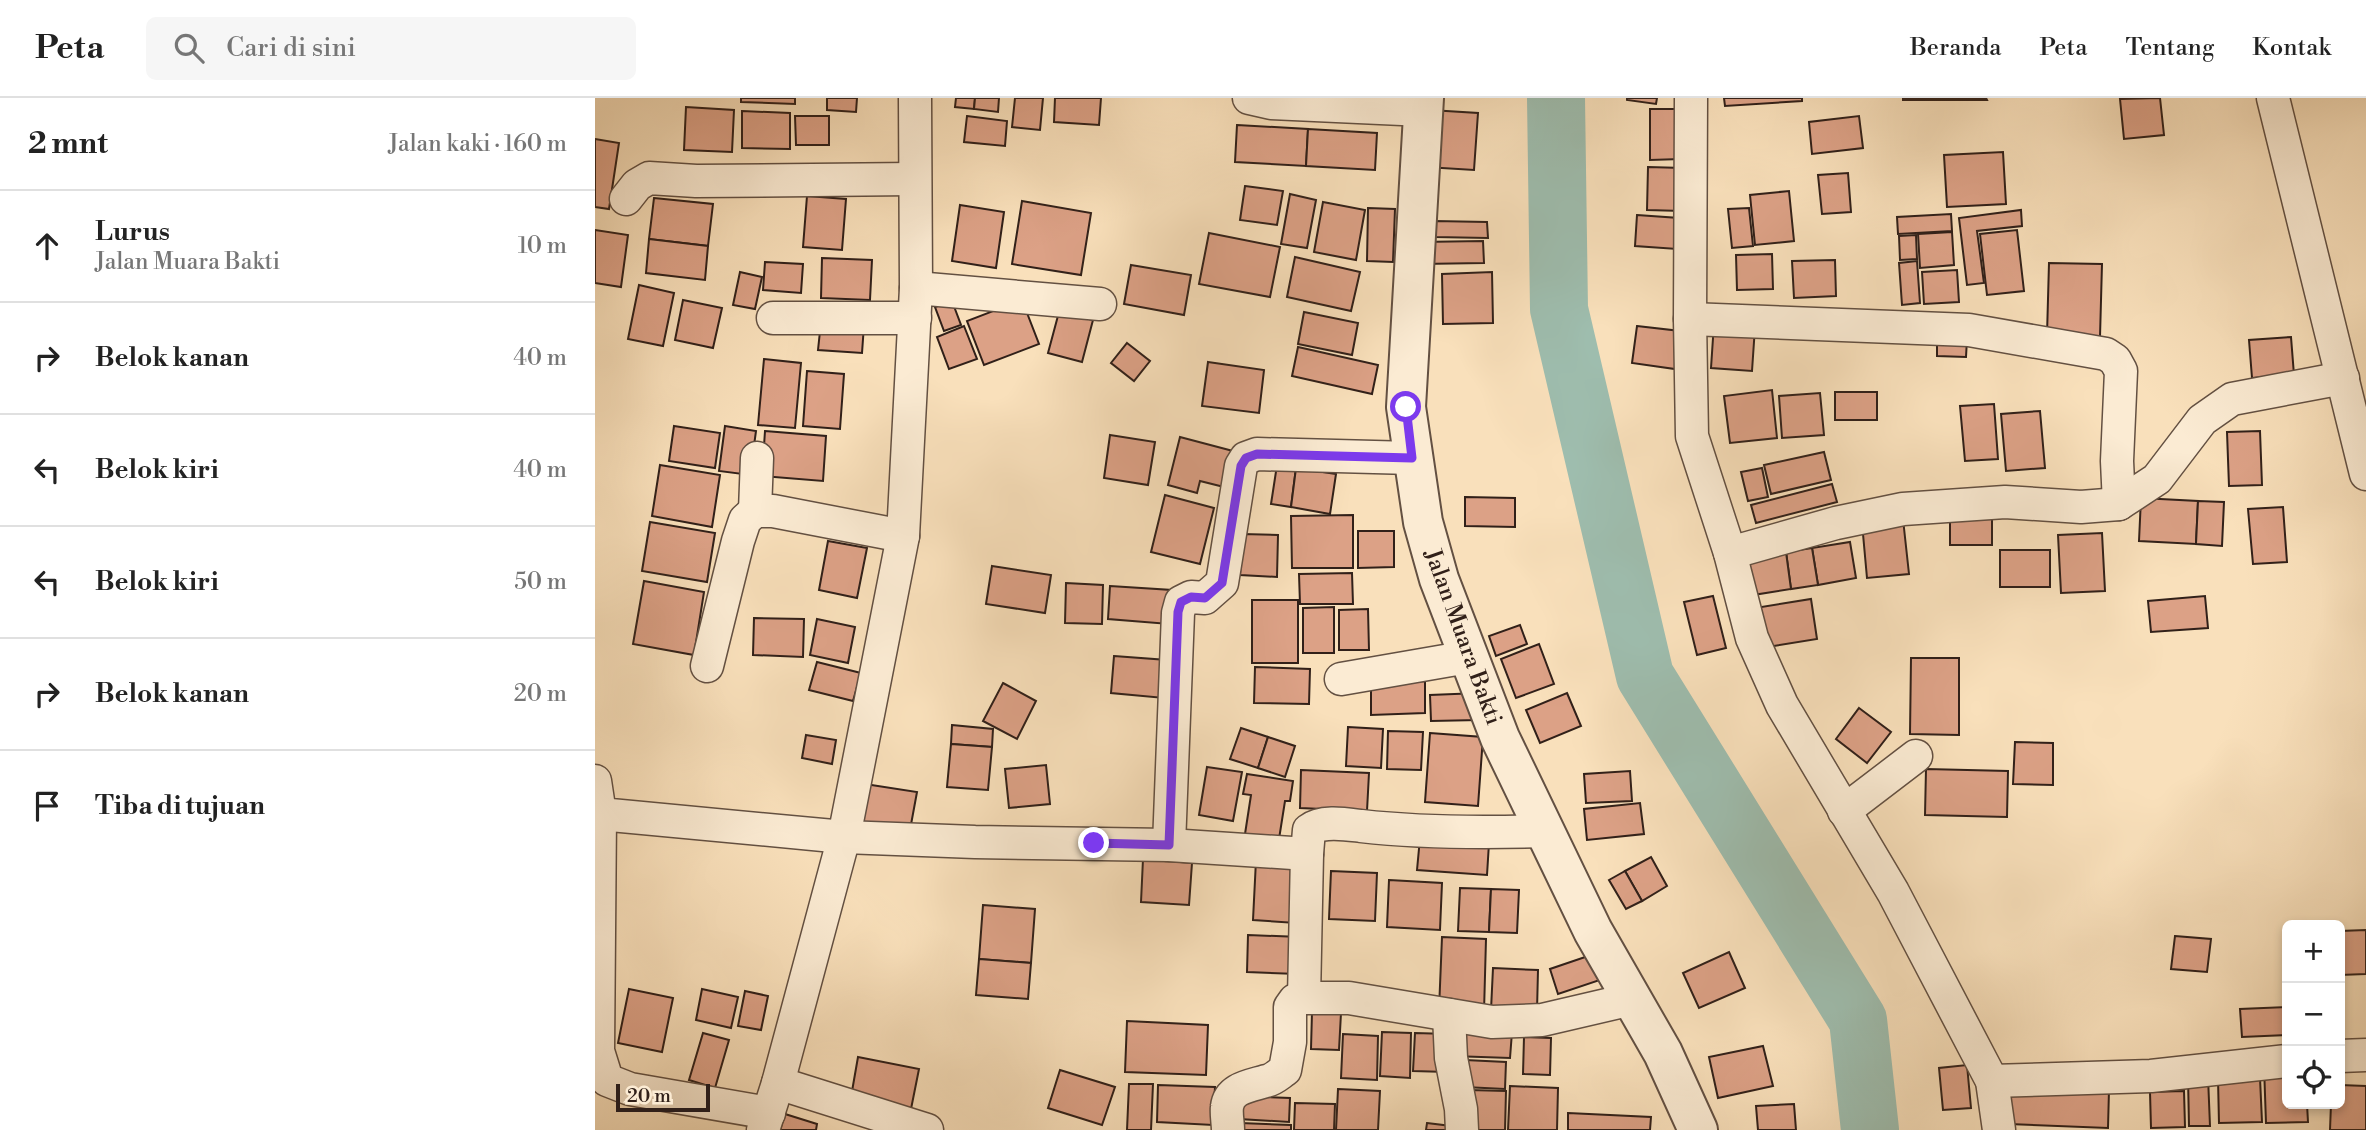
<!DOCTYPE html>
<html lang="id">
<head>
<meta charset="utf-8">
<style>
	:root { --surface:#fff; --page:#f6f6f6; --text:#222; --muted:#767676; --line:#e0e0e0 }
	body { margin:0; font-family:"Libre Bodoni",serif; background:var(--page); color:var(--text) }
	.controls { position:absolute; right:21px; bottom:21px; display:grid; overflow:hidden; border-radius:10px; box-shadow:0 4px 10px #0003 }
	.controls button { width:63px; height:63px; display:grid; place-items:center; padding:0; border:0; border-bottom:2px solid var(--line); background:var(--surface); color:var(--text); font:35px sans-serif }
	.scale { position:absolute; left:21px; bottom:18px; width:94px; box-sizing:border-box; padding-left:7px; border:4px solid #312019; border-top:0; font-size:19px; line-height:24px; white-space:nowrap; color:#312019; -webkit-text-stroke:5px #fbebd3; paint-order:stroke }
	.stop { position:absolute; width:21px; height:21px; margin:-16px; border:5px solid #7c3aed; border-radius:50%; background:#fff }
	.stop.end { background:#7c3aed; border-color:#fff; box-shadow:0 2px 7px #0008 }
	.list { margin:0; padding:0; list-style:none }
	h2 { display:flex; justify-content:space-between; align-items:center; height:91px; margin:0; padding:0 28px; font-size:30px }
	h2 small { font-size:23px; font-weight:400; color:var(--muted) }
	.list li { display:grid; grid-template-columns:46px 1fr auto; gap:21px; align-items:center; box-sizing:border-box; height:112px; padding:0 28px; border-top:2px solid var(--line) }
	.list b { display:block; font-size:26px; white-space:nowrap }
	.list p { margin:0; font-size:23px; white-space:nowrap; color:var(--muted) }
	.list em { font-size:23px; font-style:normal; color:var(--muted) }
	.icon { flex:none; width:38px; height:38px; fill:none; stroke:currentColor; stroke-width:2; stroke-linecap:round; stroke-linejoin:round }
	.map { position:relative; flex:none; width:1771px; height:1032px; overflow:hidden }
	header { display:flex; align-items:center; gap:42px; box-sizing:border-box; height:98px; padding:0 35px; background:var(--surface); border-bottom:2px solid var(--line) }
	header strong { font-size:33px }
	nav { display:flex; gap:38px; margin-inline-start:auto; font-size:24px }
	.search { width:490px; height:63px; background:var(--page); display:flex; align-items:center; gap:18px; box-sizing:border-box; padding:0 24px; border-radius:10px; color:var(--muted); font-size:26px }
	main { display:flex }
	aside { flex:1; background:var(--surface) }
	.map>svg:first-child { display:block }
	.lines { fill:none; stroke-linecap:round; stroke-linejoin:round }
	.river { stroke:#9ebdae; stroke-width:58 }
	.building { fill:#dca186; stroke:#312019; stroke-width:2 }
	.minor-casing { stroke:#635042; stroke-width:35 }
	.tertiary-casing { stroke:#635042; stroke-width:42 }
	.minor { stroke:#fbebd3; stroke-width:32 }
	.tertiary { stroke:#fbebd3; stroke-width:38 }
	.route { stroke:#7c3aed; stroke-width:9 }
	.labels { text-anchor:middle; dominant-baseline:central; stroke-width:6; stroke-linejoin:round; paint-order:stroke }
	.street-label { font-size:23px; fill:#312019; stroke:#fbebd3 }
</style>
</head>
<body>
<header>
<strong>Peta</strong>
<div class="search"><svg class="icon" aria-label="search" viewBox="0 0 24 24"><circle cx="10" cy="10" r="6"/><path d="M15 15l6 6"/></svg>Cari di sini</div>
<nav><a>Beranda</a><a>Peta</a><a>Tentang</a><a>Kontak</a></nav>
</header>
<main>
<aside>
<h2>2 mnt<small>Jalan kaki · 160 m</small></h2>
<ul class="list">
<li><svg class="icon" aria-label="ahead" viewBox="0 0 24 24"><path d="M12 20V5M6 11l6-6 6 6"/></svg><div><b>Lurus</b><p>Jalan Muara Bakti</p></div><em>10 m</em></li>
<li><svg class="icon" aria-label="right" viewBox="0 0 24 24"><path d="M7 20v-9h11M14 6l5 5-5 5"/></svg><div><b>Belok kanan</b></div><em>40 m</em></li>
<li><svg class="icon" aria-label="left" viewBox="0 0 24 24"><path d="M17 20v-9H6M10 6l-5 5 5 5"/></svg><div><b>Belok kiri</b></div><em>40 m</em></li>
<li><svg class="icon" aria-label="left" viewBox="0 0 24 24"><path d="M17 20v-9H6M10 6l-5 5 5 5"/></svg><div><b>Belok kiri</b></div><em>50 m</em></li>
<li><svg class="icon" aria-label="right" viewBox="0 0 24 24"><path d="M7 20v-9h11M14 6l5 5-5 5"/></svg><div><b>Belok kanan</b></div><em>20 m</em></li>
<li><svg class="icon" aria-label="arrive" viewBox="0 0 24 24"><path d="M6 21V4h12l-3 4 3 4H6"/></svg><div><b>Tiba di tujuan</b></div></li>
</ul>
</aside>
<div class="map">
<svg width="1771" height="1032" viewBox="0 0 1771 1032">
	<rect width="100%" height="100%" fill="#f9e0bb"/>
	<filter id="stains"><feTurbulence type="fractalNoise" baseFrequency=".00286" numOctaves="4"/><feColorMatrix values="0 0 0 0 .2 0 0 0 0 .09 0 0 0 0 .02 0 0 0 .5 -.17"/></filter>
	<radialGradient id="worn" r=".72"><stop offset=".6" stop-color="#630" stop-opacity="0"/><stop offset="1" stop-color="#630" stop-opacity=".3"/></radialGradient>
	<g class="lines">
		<polyline class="river" points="961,0 964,211 1050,578 1263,922 1275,1032"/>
	</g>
	<g class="building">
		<polygon points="146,0 200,0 200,6 146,4"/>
		<polygon points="232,0 262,0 261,14 232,12"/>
		<polygon points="361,0 380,0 379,11 360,9"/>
		<polygon points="380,0 404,0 403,14 379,11"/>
		<polygon points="420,0 448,0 445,32 417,29"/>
		<polygon points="460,0 506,0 504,27 459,24"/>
		<polygon points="1032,0 1062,0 1061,6 1032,2"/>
		<polygon points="1129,0 1207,0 1207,3 1130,8"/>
		<polygon points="1308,0 1391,0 1392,2 1308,2"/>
		<polygon points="1565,0 1569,37 1529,41 1525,1"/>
		<polygon points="91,9 139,12 137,54 89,52"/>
		<polygon points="1055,11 1086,11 1086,61 1055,62"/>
		<polygon points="835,12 883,15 879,72 831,69"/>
		<polygon points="147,13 195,15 195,51 147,50"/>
		<polygon points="200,18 234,18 234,47 201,47"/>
		<polygon points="372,18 412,23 410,48 369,44"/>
		<polygon points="1264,18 1268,50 1217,56 1214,24"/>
		<polygon points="642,27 713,31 711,68 640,64"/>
		<polygon points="713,31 782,35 780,72 711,68"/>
		<polygon points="0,41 24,45 14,111 0,109"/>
		<polygon points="1408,54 1411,106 1352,109 1349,57"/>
		<polygon points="1053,69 1088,70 1087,113 1052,112"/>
		<polygon points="1253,75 1256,114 1227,116 1223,77"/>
		<polygon points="650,88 688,93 682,127 645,122"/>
		<polygon points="1194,93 1199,143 1160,147 1155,97"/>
		<polygon points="695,96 721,102 712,150 686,146"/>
		<polygon points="212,98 251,101 247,152 208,149"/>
		<polygon points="59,100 118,106 113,148 54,141"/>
		<polygon points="427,103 496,115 486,177 417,166"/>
		<polygon points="728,104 770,112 761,162 719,154"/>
		<polygon points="365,107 409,114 401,170 357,163"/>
		<polygon points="773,110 800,111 798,164 772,163"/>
		<polygon points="1154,110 1158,148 1137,150 1133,111"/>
		<polygon points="1426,112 1427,128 1382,133 1389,185 1372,187 1364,120"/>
		<polygon points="1356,116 1357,133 1303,136 1302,119"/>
		<polygon points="1042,117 1084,120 1082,151 1040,148"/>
		<polygon points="839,123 892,124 893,140 839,139"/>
		<polygon points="0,132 33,137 26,189 0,185"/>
		<polygon points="1422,132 1429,193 1392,197 1385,136"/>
		<polygon points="1357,134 1359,167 1325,170 1323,136"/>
		<polygon points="614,135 685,149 675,199 604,186"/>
		<polygon points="1321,137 1322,161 1305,162 1304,138"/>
		<polygon points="54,141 113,148 110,182 51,175"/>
		<polygon points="888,143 889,165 825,166 824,144"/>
		<polygon points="1177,156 1178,191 1142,192 1141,157"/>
		<polygon points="700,159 765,174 756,213 692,199"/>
		<polygon points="227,160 277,162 275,202 226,200"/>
		<polygon points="1240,162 1241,198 1199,200 1197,163"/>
		<polygon points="1322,163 1325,205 1307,207 1304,165"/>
		<polygon points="170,164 208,166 206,195 168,192"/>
		<polygon points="1454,165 1507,166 1505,239 1452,237"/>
		<polygon points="536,167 596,177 589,217 529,206"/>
		<polygon points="1362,172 1364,204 1329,206 1327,174"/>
		<polygon points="145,174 167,179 160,211 138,207"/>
		<polygon points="897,174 898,225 848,226 847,176"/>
		<polygon points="44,187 79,195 68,248 33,241"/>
		<polygon points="88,202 127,210 118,250 80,242"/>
		<polygon points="427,202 444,246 389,267 372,223"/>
		<polygon points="357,203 366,227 349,233 340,209"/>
		<polygon points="464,214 498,222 487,264 453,255"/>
		<polygon points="709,214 763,225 757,257 703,246"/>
		<polygon points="226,224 269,227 267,255 223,252"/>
		<polygon points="1119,225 1160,229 1157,273 1116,270"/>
		<polygon points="369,228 382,261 354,271 342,239"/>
		<polygon points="1042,228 1085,233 1080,271 1037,265"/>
		<polygon points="1696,239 1699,277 1657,280 1654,242"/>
		<polygon points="1342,240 1372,241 1371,259 1342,258"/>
		<polygon points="532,245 555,263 539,283 516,265"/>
		<polygon points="703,249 783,267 777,296 697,278"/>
		<polygon points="169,261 206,265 200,330 163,327"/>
		<polygon points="613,264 669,272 664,315 607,308"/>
		<polygon points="212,273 249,276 245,331 208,328"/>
		<polygon points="1177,292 1182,340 1135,345 1129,298"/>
		<rect x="1240" y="294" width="42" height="28"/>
		<polygon points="1225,295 1229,337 1187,340 1184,298"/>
		<polygon points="1399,306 1403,361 1370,363 1365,308"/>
		<polygon points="1445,313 1450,370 1411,373 1406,316"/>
		<polygon points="79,328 125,335 120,370 74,363"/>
		<polygon points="130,328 161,333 155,377 124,373"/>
		<polygon points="170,333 231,338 228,383 167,378"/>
		<polygon points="1665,333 1667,387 1634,388 1632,334"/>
		<polygon points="515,337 560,344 553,387 509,380"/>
		<polygon points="585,339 638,353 629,389 605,383 602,395 573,387"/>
		<polygon points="1229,354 1236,382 1176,396 1169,367"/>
		<polygon points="65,367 125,377 117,429 57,418"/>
		<polygon points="682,367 701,370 696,409 676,406"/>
		<polygon points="701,370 741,376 735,416 696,409"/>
		<polygon points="1167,370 1173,399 1153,403 1146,374"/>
		<polygon points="1237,386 1242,404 1161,425 1156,407"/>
		<polygon points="570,397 619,410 605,466 556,454"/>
		<polygon points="870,399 920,400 920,429 870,428"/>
		<polygon points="1546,400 1603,403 1601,446 1544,443"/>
		<polygon points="1603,403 1629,404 1627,448 1601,446"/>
		<polygon points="1688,409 1692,464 1658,466 1653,411"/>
		<polygon points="1397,411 1397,447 1355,447 1355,412"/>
		<polygon points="758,417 758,470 697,470 696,418"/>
		<polygon points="1308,421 1314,476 1272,480 1267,425"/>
		<polygon points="55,424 120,435 112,484 47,473"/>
		<polygon points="763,433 799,433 799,469 763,470"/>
		<polygon points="1507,435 1510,493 1466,495 1463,437"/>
		<polygon points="647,436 683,437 682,479 645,477"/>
		<polygon points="233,443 272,450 262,500 224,492"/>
		<polygon points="1255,444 1261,480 1223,487 1217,450"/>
		<polygon points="1217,450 1223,487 1196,491 1191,454"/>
		<rect x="1405" y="452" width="50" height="37"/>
		<polygon points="1191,454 1196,491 1158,497 1152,460"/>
		<polygon points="397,468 456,477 450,515 391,506"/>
		<polygon points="757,475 758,506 705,506 704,476"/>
		<polygon points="49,483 109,494 99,557 38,546"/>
		<polygon points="471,485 508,487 507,526 470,525"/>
		<polygon points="515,488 577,492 574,526 513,521"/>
		<polygon points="1118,498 1131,550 1102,557 1089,504"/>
		<polygon points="1610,498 1613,530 1556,534 1553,503"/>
		<polygon points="1216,501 1222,541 1166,550 1160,510"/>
		<rect x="657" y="502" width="46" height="63"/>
		<polygon points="739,509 739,555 708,555 708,510"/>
		<polygon points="773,511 774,552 744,552 744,512"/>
		<polygon points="159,520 209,521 208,559 158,557"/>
		<polygon points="222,521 260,529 253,565 215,557"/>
		<polygon points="925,527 932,546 901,558 894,538"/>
		<polygon points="944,546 959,586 921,600 906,561"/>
		<polygon points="519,558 572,562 569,600 516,595"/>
		<polygon points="1316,560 1364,560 1364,637 1315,636"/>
		<polygon points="222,564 266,575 258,603 214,592"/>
		<polygon points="660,569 715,571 714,606 659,605"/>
		<polygon points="830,583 830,615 776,617 776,584"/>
		<polygon points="408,585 441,603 422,641 388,623"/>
		<polygon points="884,595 884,622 836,623 835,597"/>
		<polygon points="972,595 986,628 945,645 931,612"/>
		<polygon points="1264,610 1296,634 1272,665 1241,641"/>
		<polygon points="357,627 398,631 397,649 356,646"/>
		<polygon points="753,629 788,631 786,670 751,668"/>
		<polygon points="646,630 673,639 663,670 635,661"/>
		<polygon points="793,633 828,634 826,672 792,671"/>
		<polygon points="835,635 888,639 883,708 830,704"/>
		<polygon points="211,637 241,642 237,666 207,660"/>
		<polygon points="673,639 700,648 690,679 663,670"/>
		<polygon points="1420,644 1458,645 1458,687 1418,686"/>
		<polygon points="356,646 397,649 393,692 352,689"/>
		<polygon points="451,667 455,706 414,710 410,671"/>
		<polygon points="612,669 647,674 638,723 604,717"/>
		<polygon points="1331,671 1413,673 1412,719 1330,717"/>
		<polygon points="706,672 774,675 772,713 705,710"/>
		<polygon points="1035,673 1037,703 991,705 989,676"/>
		<polygon points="652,676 698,683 695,703 690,703 684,741 650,736 656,697 648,696"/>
		<polygon points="270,686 322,694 315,732 264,724"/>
		<polygon points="1045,705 1049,736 992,742 989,711"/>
		<polygon points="825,740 894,745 892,777 822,772"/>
		<polygon points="1056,759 1072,788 1047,803 1030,773"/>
		<polygon points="548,761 597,765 594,807 546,804"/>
		<polygon points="661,762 703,764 701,825 658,822"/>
		<polygon points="736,773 782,775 780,823 734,821"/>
		<polygon points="1030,773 1047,803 1031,811 1014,782"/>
		<polygon points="794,782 847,785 845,832 792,829"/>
		<polygon points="865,790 896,791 894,834 863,833"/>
		<polygon points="896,791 924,792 922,835 894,834"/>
		<polygon points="388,807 440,811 436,865 384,861"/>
		<polygon points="1771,832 1771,876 1745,877 1745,833"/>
		<polygon points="653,837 705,839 703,876 652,874"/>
		<polygon points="1580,838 1616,841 1612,874 1576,871"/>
		<polygon points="847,839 891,841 889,914 844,912"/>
		<polygon points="1134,854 1150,890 1104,910 1088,875"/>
		<polygon points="996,857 1005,882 963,896 955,871"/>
		<polygon points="384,861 436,865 433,901 381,897"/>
		<polygon points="898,870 943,872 942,913 896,912"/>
		<polygon points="34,891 78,900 67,954 23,945"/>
		<polygon points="107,891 143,899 136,930 101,922"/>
		<polygon points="150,893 173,898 166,932 143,928"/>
		<polygon points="1692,909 1692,937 1647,939 1645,911"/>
		<polygon points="717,914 746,915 744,952 716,951"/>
		<polygon points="532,923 613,927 611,977 530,974"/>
		<polygon points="858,932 917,934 915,960 857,958"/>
		<polygon points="787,934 816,935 815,980 785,978"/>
		<polygon points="108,935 134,942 120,990 94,982"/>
		<polygon points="820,935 853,936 852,974 818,973"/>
		<polygon points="748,936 783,938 782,982 746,980"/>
		<polygon points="929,939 956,940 955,977 928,976"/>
		<polygon points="1168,948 1178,988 1123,1000 1114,959"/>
		<polygon points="263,959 324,971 316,1011 256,999"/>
		<polygon points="870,962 911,964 910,991 869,989"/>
		<polygon points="1372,967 1376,1010 1348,1012 1344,970"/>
		<polygon points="1692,967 1692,1006 1712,1006 1713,1024 1671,1025 1669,968"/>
		<polygon points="465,972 520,989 507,1027 453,1010"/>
		<polygon points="1593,979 1613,979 1615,1028 1594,1028"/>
		<polygon points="1665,980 1667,1024 1624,1025 1623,981"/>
		<polygon points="534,986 558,986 556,1032 532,1032"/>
		<polygon points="563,987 620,989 618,1027 562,1024"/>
		<polygon points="1415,987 1514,992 1513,1030 1414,1026"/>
		<polygon points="1745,987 1771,988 1771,1032 1735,1032 1736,1006 1745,1006"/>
		<polygon points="915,988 963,990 962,1032 913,1032"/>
		<polygon points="743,991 785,993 783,1032 741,1032"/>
		<polygon points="874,992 911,993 910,1032 873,1032"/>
		<polygon points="1589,993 1590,1029 1556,1030 1555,994"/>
		<polygon points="645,998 695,1000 694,1024 644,1021"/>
		<polygon points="700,1005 740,1006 739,1032 699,1032"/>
		<polygon points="1199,1006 1201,1032 1163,1032 1161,1008"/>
		<polygon points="973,1015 1056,1019 1055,1032 973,1032"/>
		<polygon points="190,1016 222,1026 221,1032 185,1032"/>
		<polygon points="645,1025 696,1027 696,1032 645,1032"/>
		<polygon points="832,1025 864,1029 864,1032 831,1032"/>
	</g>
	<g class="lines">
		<g class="minor-casing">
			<g id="minor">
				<polyline points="654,0 676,5 829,12"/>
				<polyline points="1096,0 1095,221 1097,338 1135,455 1157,540 1187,607 1298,794 1397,983 1404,1032"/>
				<polyline points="1678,0 1771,376"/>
				<polyline points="31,101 42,87 54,80 101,83 319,81"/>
				<polyline points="321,190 505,206"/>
				<polyline points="178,220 320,220"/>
				<polyline points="1095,221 1374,232 1511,256 1520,262 1526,273 1522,363 1524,406"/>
				<polyline points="160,413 162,360"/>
				<polyline points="1135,455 1241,425 1308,411 1410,404 1486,409 1524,406 1562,381 1607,322 1637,301 1748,280"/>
				<polyline points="112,568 143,443 150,422 160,413 178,413 308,438"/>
				<polyline points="746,581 873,559"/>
				<path d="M 0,683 L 5,716 L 249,739 L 380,744 L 574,747 L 712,756 L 714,732 C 727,722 750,726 766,728 C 828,735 889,735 950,733"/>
				<polyline points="1249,713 1321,658"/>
				<polyline points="5,716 3,953 12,982 35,991 174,1015"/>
				<polyline points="574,747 583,515 586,504 596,499 610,500 627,485 646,368 651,360 662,356 817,360"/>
				<polyline points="709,900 712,756"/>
				<polyline points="854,917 856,960 866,1011 867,1032"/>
				<polyline points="1745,958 1771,957"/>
				<polyline points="1397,983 1556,978 1692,963"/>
				<polyline points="183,985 332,1032"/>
				<polyline points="168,1032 183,985 249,739 308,438 321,190 320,0"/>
				<path d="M 633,1032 C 633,1025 631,1016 632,1009 C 634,990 655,988 671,983 C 678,982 684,976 690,972 L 695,944 L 695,909 L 700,902 L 709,900 L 754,900 L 897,924 L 947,922 L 1037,901"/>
			</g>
		</g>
		<g class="tertiary-casing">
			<polyline id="tertiary" points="829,0 811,309 828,424 844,481 905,640 998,833 1068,955 1103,1032"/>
		</g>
		<use href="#minor" class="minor"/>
		<use href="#tertiary" class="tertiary"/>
	</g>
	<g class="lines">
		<polyline class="route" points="499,745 574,747 583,514 586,504 596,499 610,500 627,485 646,368 651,360 662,356 817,360 811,309"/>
	</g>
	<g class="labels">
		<g class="street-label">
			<text transform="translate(868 539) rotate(70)">Jalan Muara Bakti</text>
		</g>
	</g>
	<rect width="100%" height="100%" filter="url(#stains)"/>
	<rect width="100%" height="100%" fill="url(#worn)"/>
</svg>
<div class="controls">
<button>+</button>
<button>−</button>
<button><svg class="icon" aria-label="locate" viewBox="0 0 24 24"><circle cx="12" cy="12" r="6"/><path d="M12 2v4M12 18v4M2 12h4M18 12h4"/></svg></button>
</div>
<div class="scale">20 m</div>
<div class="stop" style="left:811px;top:309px"></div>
<div class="stop end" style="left:499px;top:745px"></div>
</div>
</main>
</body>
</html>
